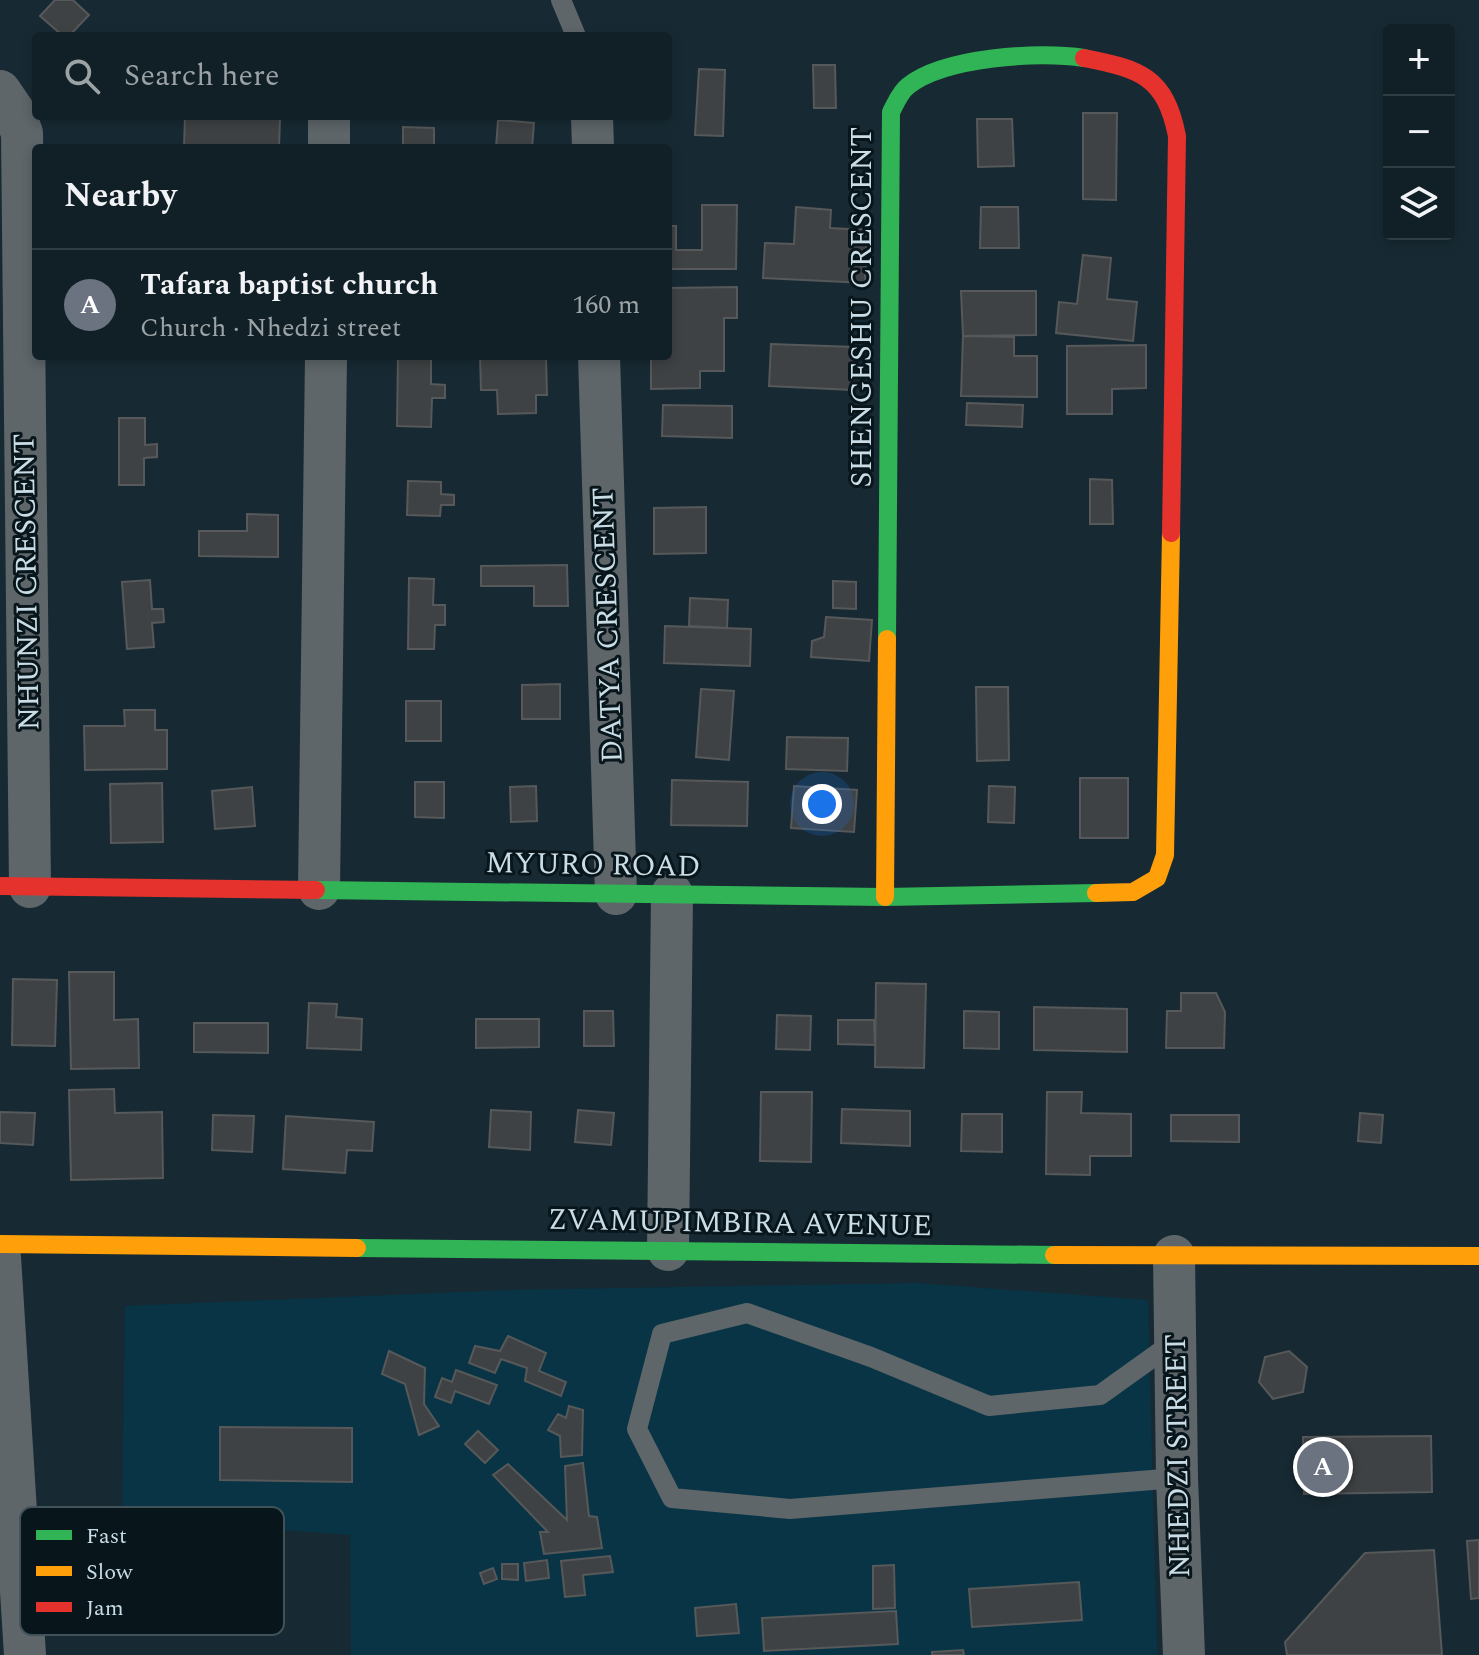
<!DOCTYPE html>
<html lang="en">
<head>
<meta charset="utf-8">
<style>
	:root { --surface:#112026; --page:#1e2d32; --text:#f1f3f6; --muted:#9ca3a7; --line:#303e43; --accent:#8b9ea7 }
	body { margin:0; font-family:Spectral,serif; background:var(--page); color:var(--text) }
	.controls { position:absolute; right:24px; top:24px; display:grid; overflow:hidden; border-radius:8px; box-shadow:0 4px 12px #0003 }
	.controls button { width:72px; height:72px; display:grid; place-items:center; padding:0; border:0; border-bottom:2px solid var(--line); background:var(--surface); color:var(--text); font:40px sans-serif }
	.you { position:absolute; left:822px; top:804px; width:28px; height:28px; margin:-20px; border:6px solid #fff; border-radius:50%; background:#1a73e8; box-shadow:0 0 0 12px #1a73e833 }
	.badge { display:grid; place-items:center; width:52px; height:52px; border-radius:50%; background:var(--accent); color:#fff; font-size:26px; font-weight:700 }
	.pin { position:absolute; translate:-50% -50%; border:4px solid #fff; box-shadow:0 2px 8px #0006 }
	.list { margin:0; padding:0; list-style:none }
	h2 { display:flex; justify-content:space-between; align-items:center; height:104px; margin:0; padding:0 32px; font-size:34px }
	h2 small { font-size:26px; font-weight:400; color:var(--muted) }
	.list li { display:grid; grid-template-columns:52px 1fr auto; gap:24px; align-items:center; box-sizing:border-box; height:112px; padding:0 32px; border-top:2px solid var(--line) }
	.list b { display:block; font-size:30px; white-space:nowrap }
	.list p { margin:0; font-size:26px; white-space:nowrap; color:var(--muted) }
	.list em { font-size:26px; font-style:normal; color:var(--muted) }
	.icon { flex:none; width:44px; height:44px; fill:none; stroke:currentColor; stroke-width:2; stroke-linecap:round; stroke-linejoin:round }
	.map { position:relative; flex:none; width:1479px; height:1655px; overflow:hidden }
	.search { position:absolute; background:var(--surface); box-shadow:0 4px 12px #0003; left:32px; top:32px; width:640px; height:88px; display:flex; align-items:center; gap:20px; box-sizing:border-box; padding:0 28px; border-radius:8px; color:var(--muted); font-size:30px }
	.panel { position:absolute; background:var(--surface); box-shadow:0 4px 12px #0003; left:32px; top:144px; width:640px; height:216px; border-radius:8px }
	.map>svg:first-child { display:block }
	.built { fill:#083445 }
	.building { fill:#3f4244; stroke:#565859; stroke-width:2 }
	.lines { fill:none; stroke-linecap:round; stroke-linejoin:round }
	.lane { stroke:#5e666a; stroke-width:20 }
	.street { stroke:#5e666a; stroke-width:42 }
	.fast { stroke:#30b455; stroke-width:18 }
	.slow { stroke:#ff9f0a; stroke-width:18 }
	.jam { stroke:#e5322d; stroke-width:18 }
	.labels { text-anchor:middle; dominant-baseline:central; stroke-width:6; stroke-linejoin:round; paint-order:stroke }
	.street-label { font-size:30px; fill:#cadde6; stroke:#08161c }
	.key { fill:#08161c; stroke:#425259; stroke-width:2 }
	.key-label { font-size:22px; fill:#cadde6 }
</style>
</head>
<body>
<div class="map">
<svg width="1479" height="1655" viewBox="0 0 1479 1655">
	<rect width="100%" height="100%" fill="#172a33"/>
	<polygon class="built" points="915,1283 1148,1300 1157,1655 351,1655 350,1535 122,1518 125,1306 509,1290"/>
	<g class="building">
		<polygon points="55,0 73,0 89,15 69,36 63,36 40,16"/>
		<polygon points="813,65 835,65 836,108 814,108"/>
		<polygon points="699,69 725,70 723,136 695,135"/>
		<polygon points="1083,113 1117,113 1116,200 1083,199"/>
		<polygon points="185,116 280,118 279,148 184,148"/>
		<polygon points="977,119 1012,119 1014,166 978,167"/>
		<polygon points="498,120 534,123 532,148 496,148"/>
		<polygon points="403,127 434,128 434,148 403,148"/>
		<polygon points="702,205 737,205 736,269 668,269 668,226 676,226 676,250 702,250"/>
		<polygon points="796,207 831,210 830,228 867,230 865,283 763,278 765,243 794,244"/>
		<polygon points="981,207 1018,207 1019,248 980,248"/>
		<polygon points="1083,255 1111,258 1107,299 1137,302 1133,341 1056,333 1059,302 1077,304"/>
		<polygon points="737,287 737,318 724,318 724,371 700,371 700,388 651,389 651,356 668,356 668,288"/>
		<polygon points="961,291 1036,291 1036,335 963,336"/>
		<polygon points="963,336 1014,337 1014,356 1037,356 1037,397 961,396"/>
		<polygon points="771,344 854,347 852,390 769,386"/>
		<polygon points="1146,345 1146,388 1112,389 1112,414 1067,414 1067,346"/>
		<polygon points="480,356 546,356 547,395 536,395 536,413 498,414 497,390 481,390"/>
		<polygon points="398,357 431,358 431,384 445,385 445,398 432,398 431,427 397,426"/>
		<polygon points="967,403 1023,405 1022,427 966,425"/>
		<polygon points="663,405 732,406 732,438 662,436"/>
		<polygon points="119,418 145,418 145,445 157,444 157,457 144,458 144,485 119,485"/>
		<polygon points="1090,479 1112,480 1113,524 1090,524"/>
		<polygon points="408,481 441,482 441,494 454,495 454,505 441,505 440,516 407,515"/>
		<polygon points="706,507 706,553 654,554 654,508"/>
		<polygon points="247,514 278,515 278,557 199,556 199,531 247,531"/>
		<polygon points="567,565 568,606 534,606 534,586 481,586 481,566"/>
		<polygon points="409,578 434,579 433,605 445,605 445,625 435,625 434,649 408,649"/>
		<polygon points="150,580 152,609 163,609 164,622 152,623 154,647 127,649 122,582"/>
		<polygon points="833,581 856,582 856,609 833,608"/>
		<polygon points="690,598 728,600 727,628 689,626"/>
		<polygon points="826,617 872,620 869,661 811,657 812,641 824,637"/>
		<polygon points="665,626 751,629 750,666 664,663"/>
		<polygon points="560,684 560,719 522,719 522,685"/>
		<polygon points="976,687 1008,687 1009,760 977,761"/>
		<polygon points="701,689 734,691 729,760 696,757"/>
		<rect x="406" y="701" width="35" height="40"/>
		<polygon points="124,710 155,710 155,730 167,730 167,769 85,770 84,726 125,726"/>
		<polygon points="787,737 848,738 847,771 786,769"/>
		<rect x="1080" y="778" width="48" height="60"/>
		<polygon points="672,780 748,782 747,826 671,825"/>
		<polygon points="415,782 444,782 444,818 415,817"/>
		<polygon points="162,783 163,842 111,843 110,784"/>
		<polygon points="536,786 537,821 511,822 510,787"/>
		<polygon points="794,786 857,790 854,832 791,828"/>
		<polygon points="989,786 1015,787 1014,823 988,822"/>
		<polygon points="252,787 255,826 215,829 212,791"/>
		<polygon points="69,972 114,972 114,1020 138,1019 139,1068 71,1069"/>
		<polygon points="13,979 57,980 55,1046 12,1045"/>
		<polygon points="876,983 926,984 924,1068 875,1067"/>
		<polygon points="1181,993 1216,993 1225,1012 1224,1048 1166,1048 1167,1011 1181,1011"/>
		<polygon points="309,1003 337,1004 336,1017 362,1019 361,1050 307,1048"/>
		<polygon points="1034,1007 1127,1009 1127,1052 1034,1050"/>
		<polygon points="584,1011 613,1011 614,1046 584,1046"/>
		<polygon points="964,1011 999,1012 999,1049 964,1048"/>
		<polygon points="777,1015 811,1016 810,1050 776,1049"/>
		<polygon points="476,1019 539,1019 539,1047 476,1048"/>
		<polygon points="838,1020 874,1020 875,1045 838,1044"/>
		<polygon points="194,1023 268,1023 268,1053 194,1052"/>
		<polygon points="114,1089 115,1113 162,1112 163,1178 71,1180 69,1090"/>
		<polygon points="761,1092 812,1092 811,1162 760,1161"/>
		<polygon points="1047,1092 1082,1092 1081,1113 1131,1114 1131,1156 1090,1156 1090,1175 1046,1174"/>
		<polygon points="842,1109 910,1111 910,1146 841,1143"/>
		<polygon points="491,1110 531,1112 530,1150 489,1147"/>
		<polygon points="578,1110 614,1113 611,1145 575,1142"/>
		<polygon points="0,1112 35,1113 33,1145 0,1143"/>
		<polygon points="1360,1113 1383,1115 1381,1143 1358,1141"/>
		<polygon points="962,1114 1002,1114 1002,1152 961,1151"/>
		<polygon points="213,1115 254,1116 252,1152 212,1150"/>
		<polygon points="1171,1115 1239,1115 1239,1142 1171,1141"/>
		<polygon points="286,1116 374,1122 372,1151 347,1150 345,1173 283,1169"/>
		<polygon points="508,1336 546,1353 539,1371 566,1382 561,1396 525,1381 527,1368 501,1359 495,1373 469,1363 475,1346 500,1351"/>
		<polygon points="389,1351 425,1368 424,1404 439,1426 419,1435 405,1384 382,1374"/>
		<polygon points="1289,1351 1307,1367 1303,1392 1273,1399 1259,1382 1265,1357"/>
		<polygon points="456,1370 497,1385 489,1404 455,1391 451,1403 435,1397 442,1378 452,1382"/>
		<polygon points="569,1406 583,1410 582,1455 561,1457 560,1436 548,1430 558,1414 566,1418"/>
		<polygon points="220,1427 352,1428 352,1482 220,1480"/>
		<polygon points="478,1431 498,1450 485,1463 465,1444"/>
		<polygon points="1431,1436 1432,1492 1304,1494 1303,1437"/>
		<polygon points="583,1463 589,1516 597,1517 602,1548 544,1554 540,1532 548,1532 493,1475 508,1464 567,1520 565,1466"/>
		<polygon points="1479,1540 1479,1598 1471,1599 1467,1541"/>
		<polygon points="1434,1550 1442,1655 1287,1655 1285,1642 1365,1553"/>
		<polygon points="610,1556 613,1572 583,1575 585,1595 565,1597 561,1561"/>
		<polygon points="547,1560 549,1578 526,1581 524,1563"/>
		<polygon points="502,1564 518,1564 518,1580 502,1579"/>
		<polygon points="894,1565 895,1608 873,1609 873,1566"/>
		<polygon points="493,1568 497,1579 484,1584 480,1573"/>
		<polygon points="1079,1582 1082,1620 972,1627 969,1589"/>
		<polygon points="736,1604 739,1633 697,1636 695,1608"/>
		<polygon points="896,1611 898,1644 764,1651 762,1618"/>
		<polygon points="963,1650 964,1655 932,1655 932,1652"/>
	</g>
	<g class="lines">
		<g class="lane">
			<polyline points="561,0 576,36"/>
			<polyline points="1174,1342 1100,1395 989,1406 871,1357 747,1313 662,1334 637,1429 672,1498 790,1509 1177,1478"/>
		</g>
		<g class="street">
			<polyline points="0,91 13,110 22,133 30,887"/>
			<polyline points="592,116 593,148"/>
			<polyline points="329,148 329,116"/>
			<polyline points="599,356 616,894"/>
			<polyline points="319,889 326,356"/>
			<polyline points="668,1250 672,894"/>
			<polyline points="1174,1256 1177,1478 1184,1655"/>
			<polyline points="0,1257 25,1655"/>
		</g>
		<g class="fast">
			<path d="M 887,639 L 891,112 C 896,103 900,92 908,86 C 944,57 1039,51 1084,58"/>
			<polyline points="316,890 885,897 1096,893"/>
			<polyline points="357,1248 1054,1255"/>
		</g>
		<g class="slow">
			<polyline points="1096,893 1133,892 1157,878 1165,855 1171,533"/>
			<polyline points="885,897 887,639"/>
			<polyline points="0,1244 357,1248"/>
			<polyline points="1054,1255 1479,1256"/>
		</g>
		<g class="jam">
			<path d="M 1084,58 C 1140,69 1165,76 1177,136 L 1171,533"/>
			<polyline points="0,886 316,890"/>
		</g>
	</g>
	<g class="labels">
		<g class="street-label">
			<text transform="translate(862 307) rotate(-90)">SHENGESHU CRESCENT</text>
			<text transform="translate(27 582) rotate(-91)">NHUNZI CRESCENT</text>
			<text transform="translate(608 625) rotate(-92)">DATYA CRESCENT</text>
			<text transform="translate(593 865) rotate(1)">MYURO ROAD</text>
			<text transform="translate(740 1223) rotate(1)">ZVAMUPIMBIRA AVENUE</text>
			<text transform="translate(1178 1456) rotate(-91)">NHEDZI STREET</text>
		</g>
	</g>
	<rect x="20" y="1507" width="264" height="128" rx="12" class="key"/>
	<rect x="36" y="1530" width="36" height="10" fill="#30b455"/>
	<rect x="36" y="1566" width="36" height="10" fill="#ff9f0a"/>
	<rect x="36" y="1602" width="36" height="10" fill="#e5322d"/>
	<g class="key-label">
		<text x="86" y="1543">Fast</text>
		<text x="86" y="1579">Slow</text>
		<text x="86" y="1615">Jam</text>
	</g>
</svg>
<div class="controls">
<button>+</button>
<button>−</button>
<button><svg class="icon" aria-label="layers" viewBox="0 0 24 24"><path d="M12 4l9 5-9 5-9-5zM3 14l9 5 9-5"/></svg></button>
</div>
<div class="you"></div>
<div class="pin badge" style="left:1323px;top:1467px;background:#6b7280">A</div>
<div class="search"><svg class="icon" aria-label="search" viewBox="0 0 24 24"><circle cx="10" cy="10" r="6"/><path d="M15 15l6 6"/></svg>Search here</div>
<section class="panel">
<h2>Nearby<small></small></h2>
<ul class="list">
<li><span class="badge" style="background:#6b7280">A</span><div><b>Tafara baptist church</b><p>Church · Nhedzi street</p></div><em>160 m</em></li>
</ul>
</section>
</div>
</body>
</html>
